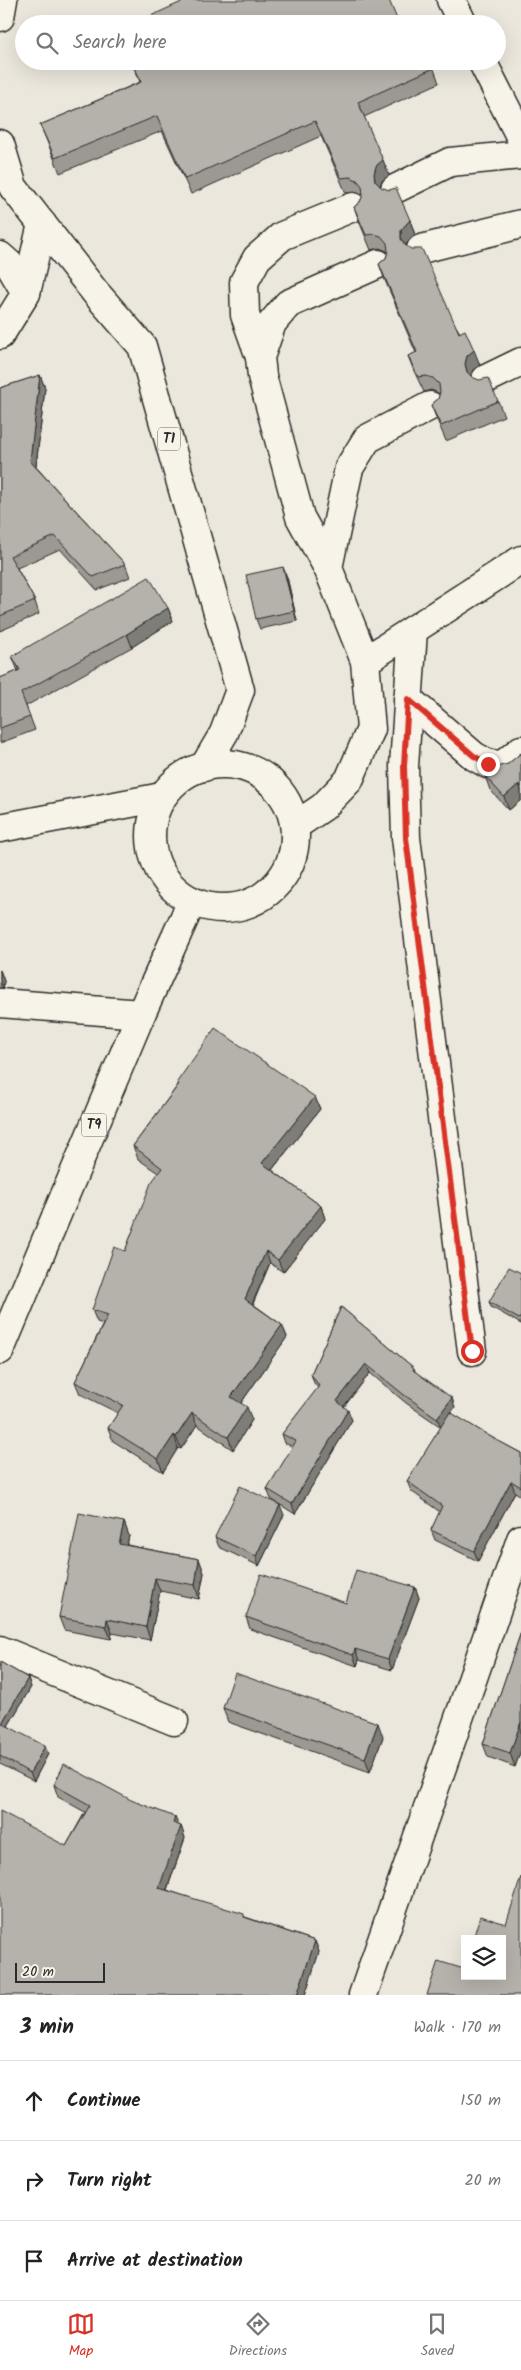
<!DOCTYPE html>
<html lang="en">
<head>
<meta charset="utf-8">
<style>
	:root { --surface:#fff; --page:#f2f2f2; --text:#222; --muted:#767676; --line:#e0e0e0; --accent:#d93025 }
	body { margin:0; font-family:Kalam,sans-serif; background:var(--page); color:var(--text) }
	.controls { position:absolute; right:15px; bottom:15px; display:grid; overflow:hidden; border-radius:0px; box-shadow:0 5px 20px #0002 }
	.controls button { width:45px; height:45px; display:grid; place-items:center; padding:0; border:0; border-bottom:1px solid var(--line); background:var(--surface); color:var(--text); font:25px sans-serif }
	.scale { position:absolute; left:15px; bottom:12px; width:90px; box-sizing:border-box; padding-left:5px; border:2px solid #2b2b2b; border-top:0; font-size:14px; line-height:18px; white-space:nowrap; color:#2b2b2b; -webkit-text-stroke:4px #f7f3e8; paint-order:stroke }
	.stop { position:absolute; width:15px; height:15px; margin:-11px; border:4px solid #d93025; border-radius:50%; background:#fff }
	.stop.end { background:#d93025; border-color:#fff; box-shadow:0 1px 5px #0008 }
	.list { margin:0; padding:0; list-style:none }
	h2 { display:flex; justify-content:space-between; align-items:center; height:65px; margin:0; padding:0 20px; font-size:21px }
	h2 small { font-size:16px; font-weight:400; color:var(--muted) }
	.list li { display:grid; grid-template-columns:32px 1fr auto; gap:15px; align-items:center; box-sizing:border-box; height:80px; padding:0 20px; border-top:1px solid var(--line) }
	.list b { display:block; font-size:19px; white-space:nowrap }
	.list em { font-size:16px; font-style:normal; color:var(--muted) }
	.icon { flex:none; width:28px; height:28px; fill:none; stroke:currentColor; stroke-width:2; stroke-linecap:round; stroke-linejoin:round }
	.map { position:relative; flex:none; width:521px; height:1995px; overflow:hidden }
	.search { position:absolute; background:var(--surface); box-shadow:0 5px 20px #0002; left:15px; right:15px; top:15px; height:55px; display:flex; align-items:center; gap:12px; box-sizing:border-box; padding:0 18px; border-radius:28px; color:var(--muted); font-size:19px }
	.sheet { height:305px; background:var(--surface) }
	nav { display:flex; justify-content:space-around; align-items:center; box-sizing:border-box; height:70px; border-top:1px solid var(--line); background:var(--surface); font-size:14px; color:var(--muted) }
	nav a { display:grid; justify-items:center; gap:2px }
	nav .on { color:var(--accent) }
	.map>svg:first-child { display:block }
	.lines { fill:none; stroke-linecap:round; stroke-linejoin:round }
	.minor-casing { stroke:#2b2b2b; stroke-width:31 }
	.highway-casing { stroke:#2b2b2b; stroke-width:31 }
	.minor { stroke:#f7f3e8; stroke-width:28 }
	.highway { stroke:#f7f3e8; stroke-width:28 }
	.wall { fill:#9c9993; stroke:#2b2b2b }
	.shaded-wall { fill:#7f7d78; stroke:#2b2b2b }
	.building { fill:#b5b2ab; stroke:#2b2b2b }
	.route { stroke:#d93025; stroke-width:6 }
	.labels { text-anchor:middle; dominant-baseline:central; stroke-width:4; stroke-linejoin:round; paint-order:stroke }
	.shield { fill:#f7f3e8; stroke:#686764; stroke-width:1 }
	.shield-label { font-size:14px; font-weight:bold; fill:#2b2b2b }
</style>
</head>
<body>
<div class="map">
<svg width="521" height="1995" viewBox="0 0 521 1995">
	<rect width="100%" height="100%" fill="#ebe7dd"/>
	<filter id="ink" filterUnits="userSpaceOnUse"><feTurbulence type="fractalNoise" baseFrequency=".02" numOctaves="2"/><feDisplacementMap in="SourceGraphic" scale="10" xChannelSelector="R" yChannelSelector="G"/><feConvolveMatrix kernelMatrix="1 2 1 2 8 2 1 2 1" color-interpolation-filters="sRGB"/></filter>
	<g filter="url(#ink)">
		<g class="lines">
			<g class="minor-casing">
				<g id="minor">
					<polyline points="451,0 463,24"/>
					<polyline points="482,61 521,138"/>
					<polyline points="0,256 9,264 26,293"/>
					<polyline points="0,335 26,293 42,224"/>
					<polyline points="413,630 404,766 406,838 472,1351"/>
					<polyline points="365,661 521,560"/>
					<polyline points="408,699 474,756 488,764 503,765 521,750"/>
					<polyline points="0,1003 141,1014"/>
					<polyline points="0,1650 174,1721"/>
					<polyline points="363,1995 521,1539"/>
				</g>
			</g>
			<g class="highway-casing">
				<g id="highway">
					<polyline points="0,17 3,0"/>
					<polyline points="0,144 13,187 95,292 142,346 240,690 224,733 204,767"/>
					<polyline points="395,189 450,162 521,155"/>
					<polyline points="421,249 521,224"/>
					<polyline points="260,357 245,315 244,282 257,258 282,236 353,207"/>
					<polyline points="486,379 521,362"/>
					<polyline points="328,568 349,468 367,439 430,406"/>
					<circle cx="223" cy="836" r="72"/>
					<polyline points="295,826 323,807 349,780 371,729 365,661 328,568 300,517 262,376 260,357 272,323 288,304 378,264"/>
					<polyline points="0,828 162,797"/>
					<polyline points="0,1350 141,1014 192,901"/>
				</g>
			</g>
			<use href="#minor" class="minor"/>
			<use href="#highway" class="highway"/>
		</g>
		<g class="wall">
			<polygon points="131,61 431,61 439,83 364,117 389,175 382,181 380,186 410,220 415,235 406,244 406,246 480,365 473,371 471,376 498,401 504,416 446,441 437,420 431,405 438,399 440,394 438,393 431,390 424,392 414,371 408,356 416,353 384,278 379,264 386,258 388,252 387,251 379,248 371,250 359,221 354,207 360,202 363,195 356,192 346,193 321,136 191,194 162,131 60,173 46,139 40,125 140,82"/>
			<polygon points="40,375 45,388 36,467 125,564 130,577 97,590 60,549 17,568 35,601 39,614 0,631 0,388"/>
			<polygon points="287,577 297,621 260,629 256,619"/>
			<polygon points="168,608 173,621 132,647 26,706 35,730 0,743 0,678 18,671 12,656"/>
			<polygon points="521,753 521,800 509,810 490,790 485,776 508,764"/>
			<polygon points="0,970 4,981 3,988 0,988"/>
			<polygon points="177,1082 315,1097 320,1109 272,1170 321,1206 325,1219 283,1272 270,1263 253,1304 282,1325 287,1337 241,1403 252,1420 233,1450 197,1425 181,1449 178,1448 163,1472 113,1441 108,1428 118,1413 80,1394 75,1382 103,1324 97,1322 92,1310 125,1251 158,1173 138,1159 133,1146 178,1085"/>
			<polygon points="521,1273 521,1324 491,1307 489,1302"/>
			<polygon points="341,1307 414,1368 416,1373 455,1407 451,1413 491,1437 521,1453 521,1496 515,1492 478,1561 435,1540 431,1530 440,1512 411,1491 407,1481 441,1427 406,1403 370,1373 344,1407 352,1420 295,1514 271,1499 267,1489 293,1447 285,1443 282,1434 318,1388 314,1383 311,1374"/>
			<polygon points="284,1515 259,1566 219,1547 215,1537"/>
			<polygon points="124,1522 129,1536 127,1545 199,1559 204,1573 199,1599 160,1591 150,1640 112,1633 111,1639 64,1630 59,1617"/>
			<polygon points="415,1587 419,1598 392,1670 359,1660 357,1666 250,1629 246,1617 346,1603"/>
			<polygon points="521,1632 521,1750 515,1767 488,1757 483,1744"/>
			<polygon points="0,1662 28,1678 31,1687 8,1726 48,1754 34,1781 0,1764"/>
			<polygon points="223,1708 383,1737 370,1772 228,1722"/>
			<polygon points="54,1785 181,1826 185,1838 167,1890 315,1941 319,1952 305,1995 66,1846 85,1812 58,1797"/>
		</g>
		<g class="shaded-wall">
			<polygon points="383,160 389,175 382,181 379,188 375,181 374,174 376,166"/>
			<polygon points="410,220 415,235 406,244 406,253 401,239 401,230"/>
			<polygon points="474,350 480,365 473,371 470,378 467,372 465,364 467,356"/>
			<polygon points="40,375 45,388 35,474 30,461"/>
			<polygon points="283,567 287,577 297,621 294,611"/>
			<polygon points="168,608 173,621 132,647 127,634"/>
			<polygon points="519,784 521,790 521,800 509,810 504,797"/>
			<polygon points="0,970 4,981 3,988 0,980"/>
			<polygon points="315,1097 320,1109 267,1176 262,1163"/>
			<polygon points="321,1206 325,1219 283,1272 278,1260"/>
			<polygon points="266,1251 270,1263 249,1311 245,1299"/>
			<polygon points="282,1325 287,1337 236,1410 231,1397"/>
			<polygon points="366,1364 370,1373 340,1411 337,1401"/>
			<polygon points="452,1398 455,1407 441,1427 437,1418"/>
			<polygon points="247,1407 252,1420 233,1450 228,1437"/>
			<polygon points="348,1410 352,1420 295,1514 292,1504"/>
			<polygon points="192,1413 197,1425 181,1449 176,1437"/>
			<polygon points="174,1435 178,1448 163,1472 158,1459"/>
			<polygon points="511,1481 515,1492 478,1561 474,1551"/>
			<polygon points="280,1505 284,1515 259,1566 256,1556"/>
			<polygon points="124,1522 129,1536 124,1557 119,1544"/>
			<polygon points="199,1559 204,1573 199,1599 195,1585"/>
			<polygon points="155,1578 160,1591 150,1640 146,1627"/>
			<polygon points="415,1587 419,1598 392,1670 388,1659"/>
			<polygon points="107,1619 112,1633 111,1639 106,1626"/>
			<polygon points="355,1649 359,1660 357,1666 353,1655"/>
			<polygon points="28,1678 31,1687 5,1731 2,1723"/>
			<polygon points="521,1722 521,1750 515,1767 510,1753"/>
			<polygon points="378,1723 383,1737 370,1772 365,1758"/>
			<polygon points="45,1746 48,1754 34,1781 30,1773"/>
			<polygon points="175,1817 180,1829 181,1826 185,1838 163,1900 159,1888 173,1823"/>
			<polygon points="315,1941 319,1952 305,1995 297,1995"/>
		</g>
		<g class="building">
			<polygon points="186,0 389,0 399,24 133,24"/>
			<polygon points="132,61 431,61 434,68 358,102 383,160 376,166 374,174 375,181 381,187 389,190 396,188 410,220 401,230 401,239 405,245 411,249 422,249 459,333 465,330 474,350 467,356 465,364 467,372 472,377 479,380 488,378 498,401 441,426 431,405 438,399 440,392 439,384 433,378 426,376 418,377 408,356 417,352 379,264 386,258 388,251 387,243 381,236 374,234 366,235 354,207 360,202 363,195 362,186 357,180 350,177 341,178 315,121 185,179 157,116 55,158 40,125 141,82"/>
			<polygon points="40,375 30,461 125,564 93,577 55,536 10,556 35,601 0,616 0,388"/>
			<polygon points="283,567 294,611 256,619 246,575"/>
			<polygon points="149,577 168,608 127,634 21,693 30,717 0,728 0,678 20,670 12,656"/>
			<polygon points="521,753 521,787 519,784 504,797 485,776 496,767 508,764"/>
			<polygon points="215,1028 315,1097 262,1163 321,1206 278,1260 266,1251 245,1299 282,1325 231,1397 247,1407 228,1437 192,1413 176,1437 174,1435 158,1459 108,1428 123,1405 75,1382 108,1315 92,1310 114,1247 125,1251 151,1183 162,1168 133,1146 179,1084 177,1082"/>
			<polygon points="509,1267 521,1273 521,1316 519,1319 489,1302"/>
			<polygon points="341,1307 414,1368 413,1370 452,1398 437,1418 403,1394 366,1364 337,1401 348,1410 292,1504 267,1489 296,1441 282,1434 319,1386 311,1374"/>
			<polygon points="450,1412 491,1437 521,1453 521,1487 511,1481 474,1551 431,1530 442,1506 407,1481"/>
			<polygon points="240,1486 280,1505 256,1556 215,1537"/>
			<polygon points="79,1513 124,1522 119,1544 199,1559 195,1585 155,1578 146,1627 107,1619 106,1626 59,1617"/>
			<polygon points="356,1570 415,1587 388,1659 355,1649 353,1655 246,1617 261,1574 346,1603"/>
			<polygon points="521,1632 521,1722 510,1753 483,1744"/>
			<polygon points="0,1662 28,1678 2,1723 45,1746 30,1773 0,1756"/>
			<polygon points="235,1673 378,1723 365,1758 223,1708"/>
			<polygon points="64,1764 131,1800 175,1817 173,1823 181,1826 159,1888 244,1914 244,1917 315,1941 297,1995 0,1995 0,1811 66,1846 90,1805 54,1785"/>
			<polygon points="521,1877 521,1995 427,1995 438,1961 464,1969 465,1967 465,1976 502,1976 502,1939 473,1939 480,1916 506,1924"/>
		</g>
	</g>
	<g class="lines" filter="url(#ink)">
		<polyline class="route" points="472,1351 406,838 404,766 408,699 474,756 488,764"/>
	</g>
	<g class="labels">
		<g class="shield">
			<rect x="158" y="427.5" width="22" height="23" rx="4"/>
			<rect x="81.5" y="1113.5" width="25" height="23" rx="4"/>
		</g>
		<g class="shield-label">
			<text x="169" y="439">T1</text>
			<text x="94" y="1125">T9</text>
		</g>
	</g>
</svg>
<div class="controls">
<button><svg class="icon" aria-label="layers" viewBox="0 0 24 24"><path d="M12 4l9 5-9 5-9-5zM3 14l9 5 9-5"/></svg></button>
</div>
<div class="scale">20 m</div>
<div class="stop" style="left:472px;top:1351px"></div>
<div class="stop end" style="left:488px;top:764px"></div>
<div class="search"><svg class="icon" aria-label="search" viewBox="0 0 24 24"><circle cx="10" cy="10" r="6"/><path d="M15 15l6 6"/></svg>Search here</div>
</div>
<section class="sheet">
<h2>3 min<small>Walk · 170 m</small></h2>
<ul class="list">
<li><svg class="icon" aria-label="ahead" viewBox="0 0 24 24"><path d="M12 20V5M6 11l6-6 6 6"/></svg><div><b>Continue</b></div><em>150 m</em></li>
<li><svg class="icon" aria-label="right" viewBox="0 0 24 24"><path d="M7 20v-9h11M14 6l5 5-5 5"/></svg><div><b>Turn right</b></div><em>20 m</em></li>
<li><svg class="icon" aria-label="arrive" viewBox="0 0 24 24"><path d="M6 21V4h12l-3 4 3 4H6"/></svg><div><b>Arrive at destination</b></div></li>
</ul>
</section>
<nav>
<a class="on"><svg class="icon" aria-label="map" viewBox="0 0 24 24"><path d="M3 6l6-2 6 2 6-2v14l-6 2-6-2-6 2zM9 4v14M15 6v14"/></svg>Map</a>
<a><svg class="icon" aria-label="directions" viewBox="0 0 24 24"><path d="M12 3l9 9-9 9-9-9zM9 14v-3h6M13 9l2 2-2 2"/></svg>Directions</a>
<a><svg class="icon" aria-label="saved" viewBox="0 0 24 24"><path d="M7 4h10v16l-5-4-5 4z"/></svg>Saved</a>
</nav>
</body>
</html>
